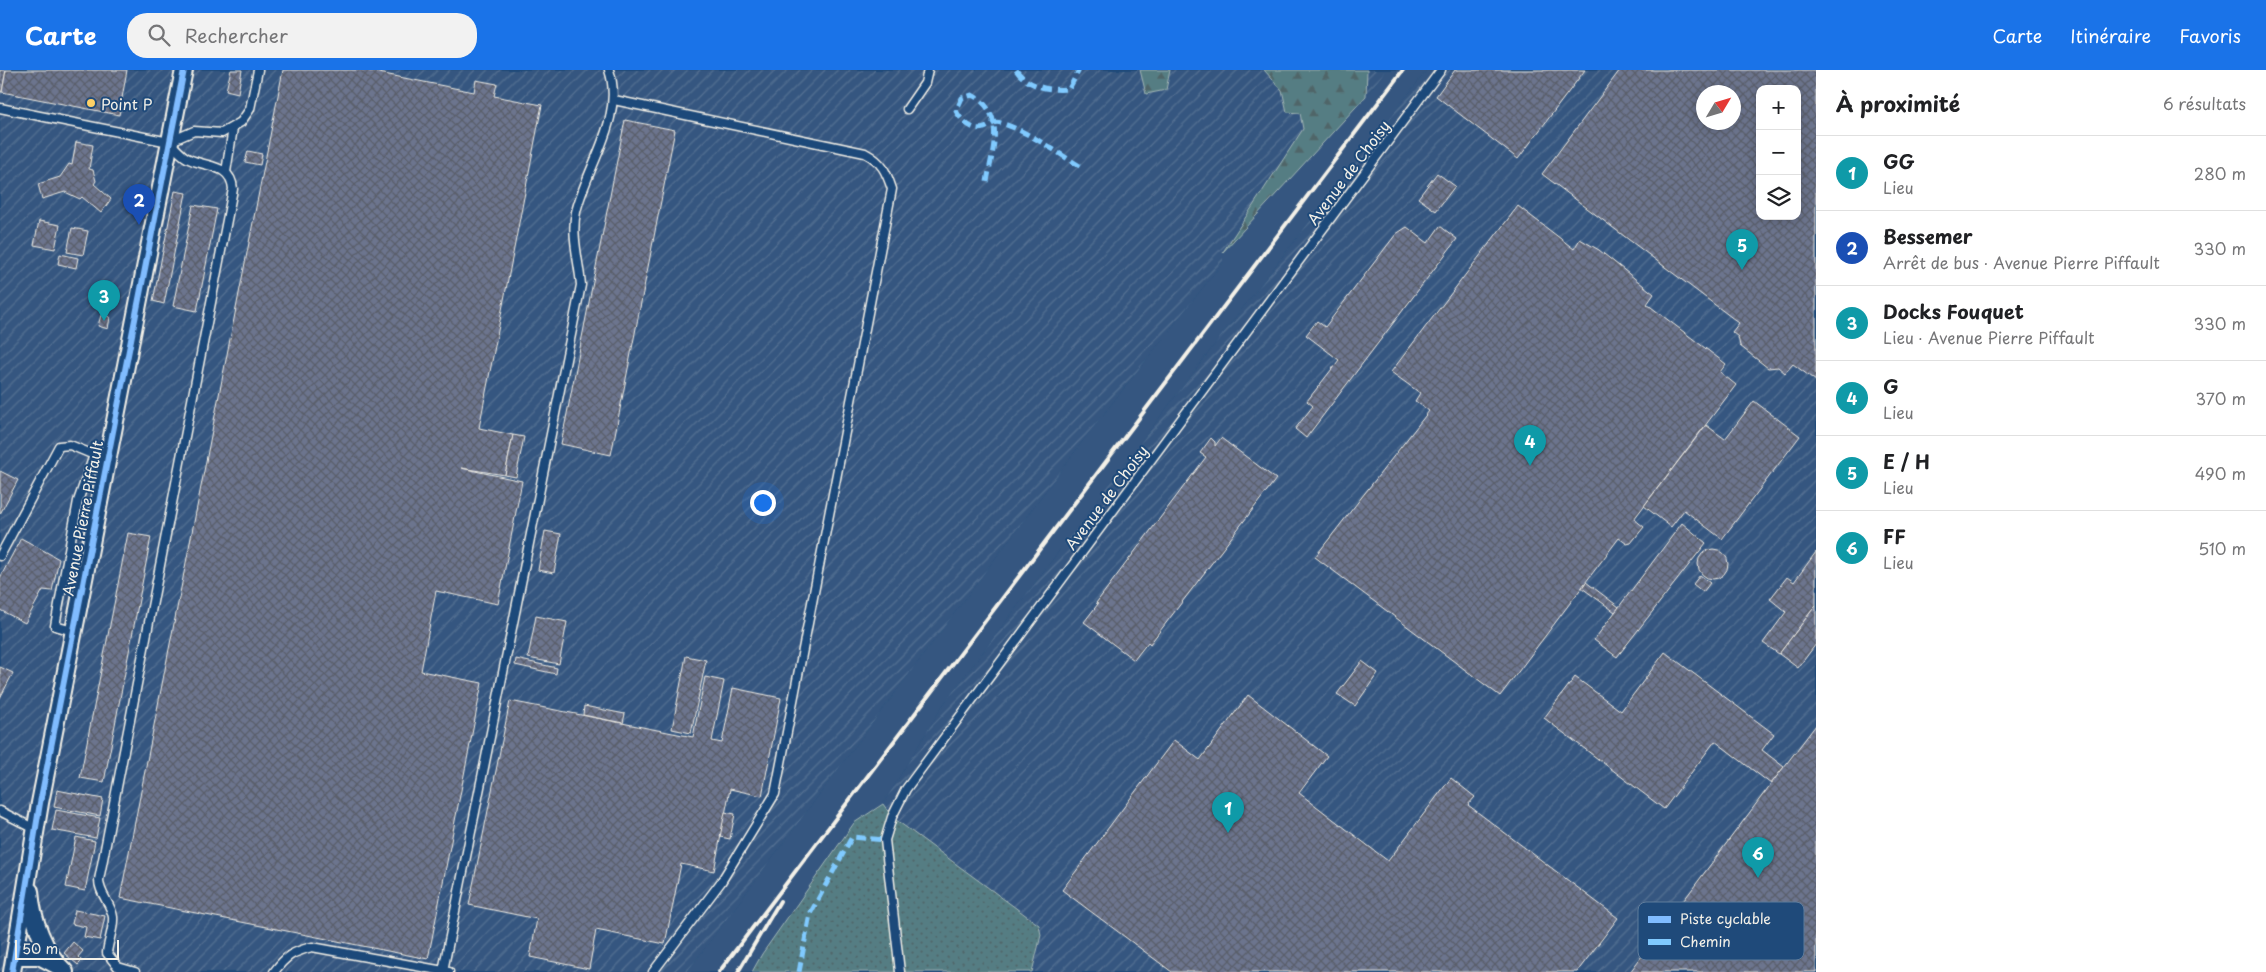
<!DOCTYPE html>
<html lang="fr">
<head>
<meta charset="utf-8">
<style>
	:root { --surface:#fff; --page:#f2f2f2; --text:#202124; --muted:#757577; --line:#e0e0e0; --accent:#1a73e8 }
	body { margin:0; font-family:"Playpen Sans",sans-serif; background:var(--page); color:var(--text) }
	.controls { position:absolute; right:15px; top:15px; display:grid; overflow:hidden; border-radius:10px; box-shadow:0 2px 12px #0003 }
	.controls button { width:45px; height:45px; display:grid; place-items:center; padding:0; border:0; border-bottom:1px solid var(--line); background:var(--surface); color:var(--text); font:25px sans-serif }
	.compass { position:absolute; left:1696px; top:15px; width:45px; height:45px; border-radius:50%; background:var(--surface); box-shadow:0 2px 12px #0003; rotate:52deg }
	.scale { position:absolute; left:15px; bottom:12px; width:104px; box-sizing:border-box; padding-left:5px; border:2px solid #f4f1e8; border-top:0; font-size:14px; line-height:18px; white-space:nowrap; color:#f4f1e8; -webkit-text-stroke:4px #1f4a7a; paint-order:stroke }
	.you { position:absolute; left:762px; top:432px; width:18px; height:18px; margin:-12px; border:4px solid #fff; border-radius:50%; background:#1a73e8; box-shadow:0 0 0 8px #1a73e833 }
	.badge { display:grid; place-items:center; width:32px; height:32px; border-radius:50%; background:var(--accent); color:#fff; font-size:16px; font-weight:700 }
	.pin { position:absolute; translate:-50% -41px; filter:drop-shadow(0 1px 2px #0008) }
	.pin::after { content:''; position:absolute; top:26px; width:18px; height:15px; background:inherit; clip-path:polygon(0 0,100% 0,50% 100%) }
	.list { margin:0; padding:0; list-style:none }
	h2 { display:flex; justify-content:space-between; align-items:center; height:65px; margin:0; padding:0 20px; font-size:21px }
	h2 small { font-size:16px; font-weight:400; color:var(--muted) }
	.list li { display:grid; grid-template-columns:32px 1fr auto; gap:15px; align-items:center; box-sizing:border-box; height:75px; padding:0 20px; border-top:1px solid var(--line) }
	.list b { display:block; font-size:19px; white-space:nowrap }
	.list p { margin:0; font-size:16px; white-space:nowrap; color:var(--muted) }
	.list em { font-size:16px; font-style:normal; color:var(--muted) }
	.icon { flex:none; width:28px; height:28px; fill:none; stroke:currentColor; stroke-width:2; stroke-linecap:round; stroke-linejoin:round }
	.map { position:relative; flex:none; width:1816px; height:902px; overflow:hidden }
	header { display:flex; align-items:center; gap:30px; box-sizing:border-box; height:70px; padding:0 25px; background:var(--accent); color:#fff }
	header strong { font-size:24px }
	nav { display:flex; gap:28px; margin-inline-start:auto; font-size:18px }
	.search { width:350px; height:45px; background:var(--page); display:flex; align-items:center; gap:12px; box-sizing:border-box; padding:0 18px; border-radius:20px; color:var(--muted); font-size:19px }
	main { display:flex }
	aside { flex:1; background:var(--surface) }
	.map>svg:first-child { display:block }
	.built { fill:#365780 }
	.industrial { fill:url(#industrial-furrows); fill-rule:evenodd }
	.grass { fill:url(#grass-dots); stroke:#a4b7b6 }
	.forest { fill:url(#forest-firs); stroke:#a4b7b6 }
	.building { fill:url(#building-cross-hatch); stroke:#f4f1e8; fill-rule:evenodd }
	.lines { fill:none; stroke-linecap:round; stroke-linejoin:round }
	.lane-casing { stroke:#f4f1e8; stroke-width:11 }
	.street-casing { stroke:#f4f1e8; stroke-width:20 }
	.lane { stroke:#1f4a7a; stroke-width:8 }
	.street { stroke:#1f4a7a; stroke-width:16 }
	.rail { stroke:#f4f1e8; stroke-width:4 }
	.quiet { stroke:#80caff; stroke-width:5; stroke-dasharray:10 5; stroke-linecap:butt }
	.cycleway-casing { stroke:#1f4a7a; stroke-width:9 }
	.cycleway { stroke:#80bcff; stroke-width:6 }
	.poi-dot { fill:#ffd166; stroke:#1f4a7a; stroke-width:2 }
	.labels { text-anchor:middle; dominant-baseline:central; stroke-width:4; stroke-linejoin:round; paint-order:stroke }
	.poi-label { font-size:15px; fill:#f4f1e8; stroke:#1f4a7a; text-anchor:start }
	.street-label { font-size:15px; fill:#f4f1e8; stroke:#1f4a7a }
	.key { fill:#1f4a7a; stroke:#5f7c9b; stroke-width:1 }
	.key-label { font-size:14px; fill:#f4f1e8 }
</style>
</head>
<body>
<header>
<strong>Carte</strong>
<div class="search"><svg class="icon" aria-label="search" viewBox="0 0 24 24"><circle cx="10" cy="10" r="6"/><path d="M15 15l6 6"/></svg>Rechercher</div>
<nav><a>Carte</a><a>Itinéraire</a><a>Favoris</a></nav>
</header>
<main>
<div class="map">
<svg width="1816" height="902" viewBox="0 0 1816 902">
	<defs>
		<pattern id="industrial-furrows" width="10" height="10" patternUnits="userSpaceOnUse" patternTransform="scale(1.25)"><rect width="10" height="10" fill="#365780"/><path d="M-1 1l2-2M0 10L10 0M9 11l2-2" fill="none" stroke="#547092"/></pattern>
		<pattern id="grass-dots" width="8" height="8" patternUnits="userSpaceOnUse" patternTransform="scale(1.25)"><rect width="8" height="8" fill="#557d83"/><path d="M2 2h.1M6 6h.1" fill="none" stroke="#506568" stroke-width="1.8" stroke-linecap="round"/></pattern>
		<pattern id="forest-firs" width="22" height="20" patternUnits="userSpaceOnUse" patternTransform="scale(1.25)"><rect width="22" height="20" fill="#557d83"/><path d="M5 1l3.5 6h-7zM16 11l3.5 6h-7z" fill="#506568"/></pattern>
		<pattern id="building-cross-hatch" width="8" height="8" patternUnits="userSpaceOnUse" patternTransform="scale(1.25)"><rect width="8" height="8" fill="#6c748e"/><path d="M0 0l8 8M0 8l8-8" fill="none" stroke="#5a5e6a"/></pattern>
	</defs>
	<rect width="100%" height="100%" fill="#1f4a7a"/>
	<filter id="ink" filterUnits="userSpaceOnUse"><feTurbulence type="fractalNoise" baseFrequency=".02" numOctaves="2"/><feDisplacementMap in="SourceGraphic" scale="10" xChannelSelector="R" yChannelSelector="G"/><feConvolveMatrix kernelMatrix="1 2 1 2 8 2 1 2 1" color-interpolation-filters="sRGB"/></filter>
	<g filter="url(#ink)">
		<polygon class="built" points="1386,0 1427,0 1221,266 943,635 883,734 854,753 762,884 752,902 687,902 1088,364 1223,192 1223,182 1366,26"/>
		<g class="industrial">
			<polygon points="0,0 1386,0 1366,26 1223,182 1223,192 1088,364 687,902 0,902"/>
			<path d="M 1427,0 L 1816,0 L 1816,902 L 821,902 L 883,734 L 943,635 L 1221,266 ZM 1760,19 L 1797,19 L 1797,146 L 1760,146 ZM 1704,22 L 1734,22 L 1734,52 L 1704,52 Z"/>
		</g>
		<polygon class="grass" points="883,734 892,747 1039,855 1041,865 1032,902 752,902 762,884 854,753"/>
		<g class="forest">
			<polygon points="1140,0 1170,0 1166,20 1146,24"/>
			<polygon points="1264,0 1367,0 1366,26 1223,182 1303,59 1300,43 1287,42 1282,20"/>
		</g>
		<g class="building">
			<polygon points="0,0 6,0 2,22 0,22"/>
			<polygon points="6,0 127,0 119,45 2,22"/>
			<polygon points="231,0 242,0 238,23 226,20"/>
			<polygon points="283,0 364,0 474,22 476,10 497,14 494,26 542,35 479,358 513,365 505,405 461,398 522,411 498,534 436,521 421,601 482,613 428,889 120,828"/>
			<polygon points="1455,0 1585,0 1518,89 1436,26"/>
			<path d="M 1620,0 L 1816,0 L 1816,311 L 1793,294 L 1785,303 L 1778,297 L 1768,298 L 1740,276 L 1738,267 L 1732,262 L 1739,253 L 1542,104 ZM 1760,19 L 1797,19 L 1797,146 L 1760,146 ZM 1704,22 L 1734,22 L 1734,52 L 1704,52 Z"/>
			<polygon points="625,50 675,60 611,385 561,374"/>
			<polygon points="76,72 93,75 89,99 93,100 96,111 94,114 111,129 101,143 82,127 80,129 65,122 42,129 38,114 60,107 69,94 72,95"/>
			<polygon points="248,81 262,84 260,95 245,92"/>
			<polygon points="1437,103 1455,116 1436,141 1418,128"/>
			<polygon points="175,121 186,123 164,234 153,231"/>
			<polygon points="193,135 217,139 197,241 173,236"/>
			<polygon points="1518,136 1574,179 1580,169 1599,180 1654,224 1647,234 1726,294 1720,302 1736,315 1634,449 1644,457 1631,473 1627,474 1619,468 1500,626 1315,487 1429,341 1415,331 1420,323 1391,302"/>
			<polygon points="39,151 60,155 55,179 34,175"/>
			<polygon points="1440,156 1457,169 1306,368 1295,359 1313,336 1307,331 1339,290 1306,265 1317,251 1325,257 1396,164 1407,157 1428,173"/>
			<polygon points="72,158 88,161 83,185 67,182"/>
			<polygon points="60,184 78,188 76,198 58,194"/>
			<polygon points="101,245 110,247 108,259 98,256"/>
			<polygon points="1754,331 1800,366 1722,469 1684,440 1671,457 1644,436 1706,355 1725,369"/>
			<polygon points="513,365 524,367 516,407 505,405"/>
			<polygon points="1211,368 1215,372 1215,376 1221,368 1276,409 1150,574 1148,572 1134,590 1084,552 1098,534 1096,533 1206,387 1200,383"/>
			<polygon points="0,401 18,410 0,444"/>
			<polygon points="1682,453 1706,473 1617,587 1594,570"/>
			<polygon points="545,461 561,464 554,503 538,500"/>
			<polygon points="128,463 151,467 104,712 80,708"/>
			<polygon points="21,468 59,489 52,521 43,520 25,553 0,540 0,508"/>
			<circle cx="1713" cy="494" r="15"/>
			<polygon points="1816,482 1816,535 1779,584 1763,573 1786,542 1770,529 1787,507 1794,512"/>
			<polygon points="1700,505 1710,513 1703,522 1693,514"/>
			<polygon points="1586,512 1619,537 1615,542 1582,518"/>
			<polygon points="1816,535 1816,574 1798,598 1779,584"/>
			<polygon points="536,546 567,552 559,594 528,588"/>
			<polygon points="1665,582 1774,664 1762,680 1784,697 1771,714 1715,671 1664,739 1544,648 1575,607 1621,641"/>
			<polygon points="686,586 706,590 691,663 672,659"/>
			<polygon points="516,589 557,598 556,604 515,595"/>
			<polygon points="1362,591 1378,603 1355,636 1337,624"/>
			<polygon points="0,597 13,603 0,628"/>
			<polygon points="705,607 724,611 712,671 722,673 733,618 781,628 762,726 730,719 714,801 681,794 665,874 596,860 589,899 530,887 537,849 469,835 510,631 693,667"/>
			<polygon points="1248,625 1327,686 1299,723 1388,791 1451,708 1475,727 1468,735 1618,848 1577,902 1172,902 1062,820 1174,670 1200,690"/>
			<polygon points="584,636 625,644 623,653 583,645"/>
			<polygon points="1816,655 1816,902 1630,902 1771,714"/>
			<polygon points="57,720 103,729 100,746 54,737"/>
			<polygon points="56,740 100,748 96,768 52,760"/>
			<polygon points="725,742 735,744 730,769 720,767"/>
			<polygon points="76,767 95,771 85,821 66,817"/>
			<polygon points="75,840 105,846 100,870 84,867 86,857 72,854"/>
			<polygon points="73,872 83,881 78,887 82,891 78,895 64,883"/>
		</g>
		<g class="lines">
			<g class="lane-casing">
				<g id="lane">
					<path d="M 614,30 L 865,83 C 882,92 886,101 892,119 L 775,724 L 721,812 L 653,902"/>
					<path d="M 0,38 L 169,72 C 175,77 181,85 187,88 C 205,98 231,93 233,119 L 99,810 C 99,824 111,833 113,847 C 114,858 108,872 107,883 L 118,897 L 135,902"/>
					<polyline points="907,39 925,13 928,0"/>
					<polyline points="171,71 194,61 222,63 241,52 250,39 258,0"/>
					<polyline points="226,102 233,58"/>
					<polyline points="0,486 59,376 70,375 106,390"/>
					<polyline points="73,561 55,556 78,431 94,385"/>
					<polyline points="0,741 35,759"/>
					<path d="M 443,901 L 581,215 C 579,192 571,165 576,142 C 587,95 625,48 609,0"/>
					<path d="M 274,902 C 286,886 292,882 312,877 L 449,902"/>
					<polyline points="900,902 885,770 892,747 906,719 1441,0"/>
				</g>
			</g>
			<g class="street-casing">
				<g id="street">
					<path d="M 30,821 C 32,849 44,883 65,902"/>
					<polyline points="15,886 39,886 58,896"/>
					<polyline points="12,902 40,733 184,0"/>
				</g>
			</g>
			<use href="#lane" class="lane"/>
			<use href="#street" class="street"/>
			<g class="rail">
				<polyline points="719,902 1403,0"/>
				<polyline points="738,902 780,831"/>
			</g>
			<g class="quiet">
				<path d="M 1016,0 C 1028,17 1049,21 1069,19 L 1079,0"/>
				<path d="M 987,112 C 992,80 1007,43 972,25 L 962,28 L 956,41 C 961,50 972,62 984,58 C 991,56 993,50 1001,53 C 1030,62 1057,83 1083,98"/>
				<polyline points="799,902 810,844 852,767 885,770"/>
			</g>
			<g class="cycleway-casing">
				<polyline id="cycleway" points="12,902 40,733 184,0"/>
			</g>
			<use href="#cycleway" class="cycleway"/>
		</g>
	</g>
	<circle class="poi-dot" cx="91" cy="33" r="5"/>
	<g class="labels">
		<g class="poi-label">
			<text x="101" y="33">Point P</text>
		</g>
		<g class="street-label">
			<text transform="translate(1348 102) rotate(-53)">Avenue de Choisy</text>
			<text transform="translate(1106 427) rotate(-53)">Avenue de Choisy</text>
			<text transform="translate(82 448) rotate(-79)">Avenue Pierre Piffault</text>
		</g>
	</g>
	<rect x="1638" y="832" width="166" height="58" rx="8" class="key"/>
	<rect x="1648" y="846" width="23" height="7" fill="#80bcff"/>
	<rect x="1648" y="869" width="23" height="6" fill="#80caff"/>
	<g class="key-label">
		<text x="1680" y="854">Piste cyclable</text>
		<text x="1680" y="877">Chemin</text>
	</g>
</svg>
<div class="controls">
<button>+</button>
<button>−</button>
<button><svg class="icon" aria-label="layers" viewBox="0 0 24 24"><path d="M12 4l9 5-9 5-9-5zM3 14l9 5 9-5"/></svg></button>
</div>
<svg class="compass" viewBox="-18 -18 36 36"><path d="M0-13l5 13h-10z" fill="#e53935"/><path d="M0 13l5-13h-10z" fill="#757577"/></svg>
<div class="scale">50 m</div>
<div class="you"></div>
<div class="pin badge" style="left:1228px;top:763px;background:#0f9aa8">1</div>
<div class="pin badge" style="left:139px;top:155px;background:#1a4fb4">2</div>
<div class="pin badge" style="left:104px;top:251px;background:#0f9aa8">3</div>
<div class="pin badge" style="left:1530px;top:396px;background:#0f9aa8">4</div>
<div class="pin badge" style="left:1742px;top:200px;background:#0f9aa8">5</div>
<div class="pin badge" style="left:1758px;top:808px;background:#0f9aa8">6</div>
</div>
<aside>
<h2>À proximité<small>6 résultats</small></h2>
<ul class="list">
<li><span class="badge" style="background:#0f9aa8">1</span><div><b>GG</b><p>Lieu</p></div><em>280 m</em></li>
<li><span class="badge" style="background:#1a4fb4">2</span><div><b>Bessemer</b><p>Arrêt de bus · Avenue Pierre Piffault</p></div><em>330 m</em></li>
<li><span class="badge" style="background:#0f9aa8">3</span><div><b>Docks Fouquet</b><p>Lieu · Avenue Pierre Piffault</p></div><em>330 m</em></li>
<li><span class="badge" style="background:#0f9aa8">4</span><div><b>G</b><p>Lieu</p></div><em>370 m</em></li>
<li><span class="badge" style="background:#0f9aa8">5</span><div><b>E / H</b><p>Lieu</p></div><em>490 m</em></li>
<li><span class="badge" style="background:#0f9aa8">6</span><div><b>FF</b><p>Lieu</p></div><em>510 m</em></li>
</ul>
</aside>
</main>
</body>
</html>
